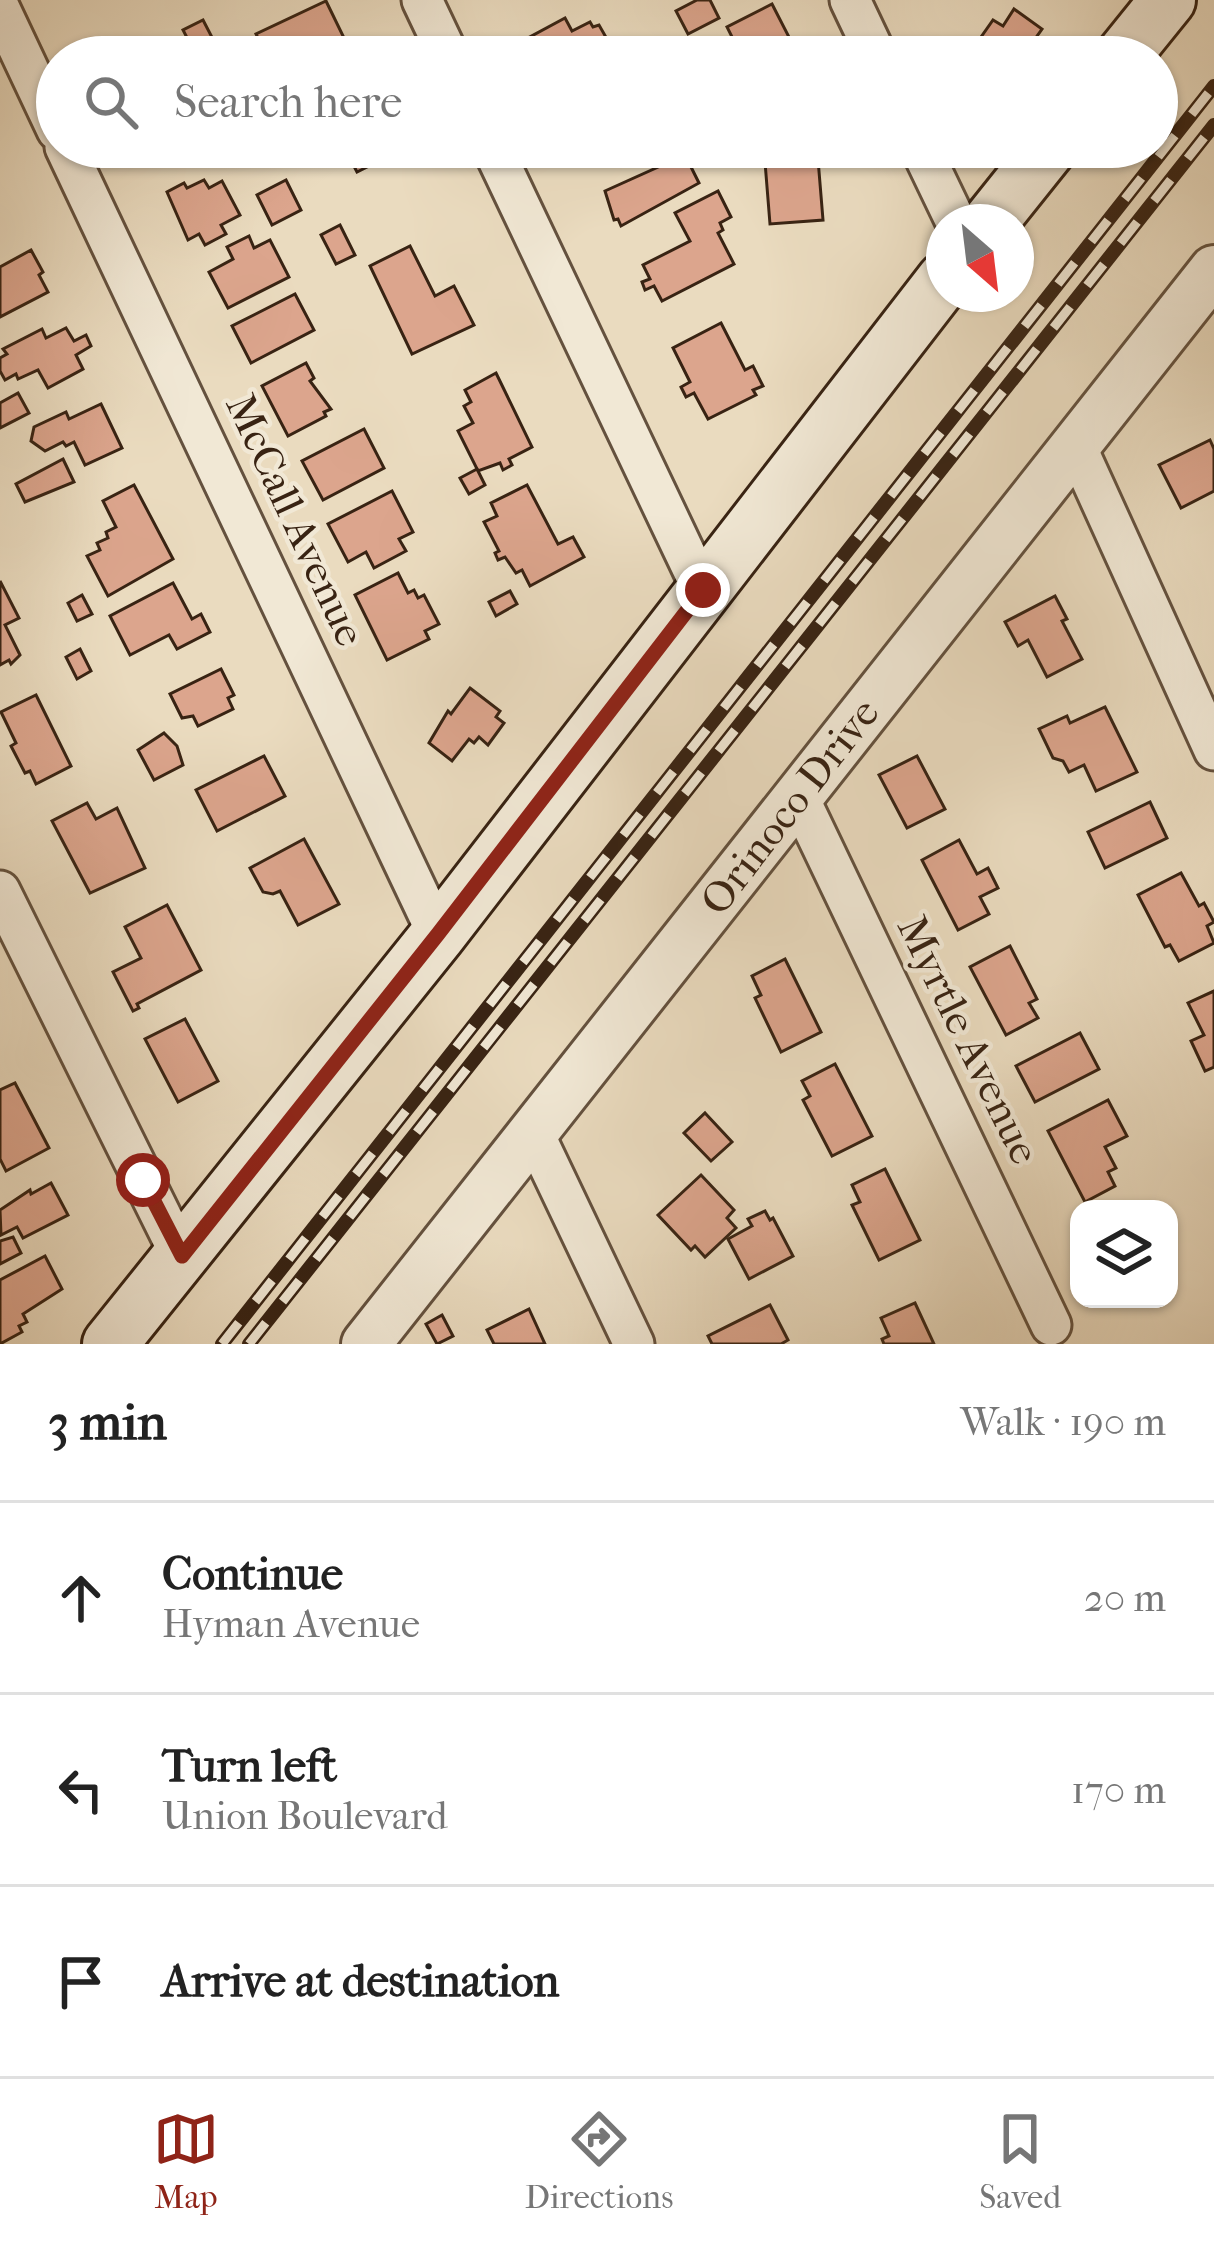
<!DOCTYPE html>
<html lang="en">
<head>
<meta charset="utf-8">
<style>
	:root { --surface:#fff; --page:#f2f2f2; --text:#222; --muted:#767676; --line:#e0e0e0; --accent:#8f2418 }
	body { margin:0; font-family:"IM FELL French Canon",serif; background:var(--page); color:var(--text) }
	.controls { position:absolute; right:36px; bottom:36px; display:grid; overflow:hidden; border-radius:24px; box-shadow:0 3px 9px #0004 }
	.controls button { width:108px; height:108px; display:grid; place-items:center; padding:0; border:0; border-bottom:3px solid var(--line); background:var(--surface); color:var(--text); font:60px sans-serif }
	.compass { position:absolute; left:926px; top:204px; width:108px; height:108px; border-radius:50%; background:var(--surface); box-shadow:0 3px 9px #0004; rotate:152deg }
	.stop { position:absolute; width:36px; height:36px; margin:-27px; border:9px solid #8f2418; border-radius:50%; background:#fff }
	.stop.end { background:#8f2418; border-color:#fff; box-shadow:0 3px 12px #0008 }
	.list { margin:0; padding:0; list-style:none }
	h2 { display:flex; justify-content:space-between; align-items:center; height:156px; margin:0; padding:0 48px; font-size:51px }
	h2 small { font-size:39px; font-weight:400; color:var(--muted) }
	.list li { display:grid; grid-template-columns:78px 1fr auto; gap:36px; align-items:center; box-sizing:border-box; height:192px; padding:0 48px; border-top:3px solid var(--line) }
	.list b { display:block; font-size:45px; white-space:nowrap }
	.list p { margin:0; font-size:39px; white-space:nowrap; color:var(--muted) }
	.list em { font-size:39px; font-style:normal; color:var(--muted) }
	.icon { flex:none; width:66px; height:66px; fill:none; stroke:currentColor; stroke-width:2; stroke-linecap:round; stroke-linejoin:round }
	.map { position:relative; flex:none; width:1214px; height:1344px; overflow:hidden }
	.search { position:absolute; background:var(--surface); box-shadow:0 3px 9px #0004; left:36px; right:36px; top:36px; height:132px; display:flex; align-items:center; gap:30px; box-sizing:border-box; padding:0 42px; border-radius:66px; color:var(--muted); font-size:45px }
	.sheet { height:732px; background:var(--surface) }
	nav { display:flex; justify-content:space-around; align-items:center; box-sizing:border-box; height:168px; border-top:3px solid var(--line); background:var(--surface); font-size:33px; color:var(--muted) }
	nav a { display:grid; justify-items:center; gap:6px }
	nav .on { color:var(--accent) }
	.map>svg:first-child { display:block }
	.building { fill:#dca58d; stroke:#382313; stroke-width:3 }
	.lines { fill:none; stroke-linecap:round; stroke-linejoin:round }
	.minor-casing { stroke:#64513e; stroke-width:45 }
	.tertiary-casing { stroke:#64513e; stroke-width:54 }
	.secondary-casing { stroke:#382313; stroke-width:60 }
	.minor { stroke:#f1e8d5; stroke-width:39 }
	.tertiary { stroke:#f1e8d5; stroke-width:48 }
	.secondary { stroke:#f1e8d5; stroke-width:54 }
	.rail-casing { stroke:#382313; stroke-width:14 }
	.rail { stroke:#f1e8d5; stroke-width:9; stroke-dasharray:27; stroke-linecap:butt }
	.route { stroke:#8f2418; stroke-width:15 }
	.labels { text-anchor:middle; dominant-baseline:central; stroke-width:9; stroke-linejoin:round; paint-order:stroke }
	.street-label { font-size:42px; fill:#382313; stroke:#f1e8d5 }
</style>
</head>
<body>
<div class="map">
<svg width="1214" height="1344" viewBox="0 0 1214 1344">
	<rect width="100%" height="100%" fill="#eadbbf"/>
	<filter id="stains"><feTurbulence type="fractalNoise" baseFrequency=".00167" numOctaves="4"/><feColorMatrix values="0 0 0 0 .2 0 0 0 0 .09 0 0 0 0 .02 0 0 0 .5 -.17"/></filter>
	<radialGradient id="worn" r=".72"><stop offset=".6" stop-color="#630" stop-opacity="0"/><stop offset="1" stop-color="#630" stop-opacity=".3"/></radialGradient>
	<g class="building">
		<polygon points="697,0 710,0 719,18 688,34 676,11"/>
		<polygon points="326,1 346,42 314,57 267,57 256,34"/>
		<polygon points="772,4 790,39 756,57 742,57 727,27"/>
		<polygon points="1014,9 1042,29 1022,57 967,57 993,20 1003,26"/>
		<polygon points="565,18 572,31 590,22 593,27 599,25 607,39 582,57 531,57 529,52 533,49 528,38"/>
		<polygon points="203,20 216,45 196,55 183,30"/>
		<polygon points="344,147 398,147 399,151 357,172"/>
		<polygon points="752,147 817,147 823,220 770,224 765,162 753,163"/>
		<polygon points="685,155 699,183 621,226 618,219 614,220 605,191"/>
		<polygon points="204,180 209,188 222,181 240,215 221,225 226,234 205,245 199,234 188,240 167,192 184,183 187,188"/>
		<polygon points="286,180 301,210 272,225 257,195"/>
		<polygon points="718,191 731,217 720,223 723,230 718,233 734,264 662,301 654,286 645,290 642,282 650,279 643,265 690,241 675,213"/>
		<polygon points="340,225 355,255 336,264 321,235"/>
		<polygon points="249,236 254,248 270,240 289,277 228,308 209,272 233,259 227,247"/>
		<polygon points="410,246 435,296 454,286 474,325 412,354 370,266"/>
		<polygon points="31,250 43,272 39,275 48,292 0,317 0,267"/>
		<polygon points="295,294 314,330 251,363 232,326"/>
		<polygon points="721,323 745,370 753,366 763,386 753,390 756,395 708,419 694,393 686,397 681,387 690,382 673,348"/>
		<polygon points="66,328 74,341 86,335 91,346 76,355 83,369 48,388 38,370 18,379 16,374 5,380 0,371 0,358 7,354 3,349 42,329 46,338"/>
		<polygon points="306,363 314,378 310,381 331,409 324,412 326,416 288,436 262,386"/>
		<polygon points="496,373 532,447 509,459 512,465 503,470 500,463 478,471 458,431 473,423 464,406 471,402 465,390"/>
		<polygon points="18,393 29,413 0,428 0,403"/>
		<polygon points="101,404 122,448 85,465 74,442 66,446 63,442 45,451 31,441 34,427 66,412 69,419"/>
		<polygon points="364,429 384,468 323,500 302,461"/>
		<polygon points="1210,440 1214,449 1214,491 1181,508 1159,465"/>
		<polygon points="63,459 74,482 25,502 16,484"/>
		<polygon points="477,469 485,485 469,494 460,478"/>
		<polygon points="134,485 173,559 108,596 87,556 100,550 97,543 108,538 106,532 116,527 103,501"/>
		<polygon points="527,485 558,544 573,537 584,557 530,586 522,570 516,573 505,557 498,560 495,553 499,551 484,522 497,516 491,503"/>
		<polygon points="392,491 413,532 399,539 406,551 374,568 366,552 348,562 328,524"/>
		<polygon points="398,573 408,593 414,590 418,598 424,595 439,624 425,631 429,639 387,660 355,595"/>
		<polygon points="0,581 19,618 5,625 20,655 11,664 9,660 0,665"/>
		<polygon points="173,583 192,619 201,614 210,632 177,649 169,635 130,655 110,616"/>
		<polygon points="510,591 517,604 496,616 489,602"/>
		<polygon points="82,595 92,614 77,621 68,603"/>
		<polygon points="1055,596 1067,619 1062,621 1082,659 1047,677 1028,640 1018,646 1005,622"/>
		<polygon points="80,649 91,671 77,679 66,657"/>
		<polygon points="221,669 234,695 228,698 233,709 198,726 193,716 182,718 170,694"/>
		<polygon points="470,688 500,711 496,717 504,723 488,745 479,737 474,743 469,739 452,761 429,743 448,711 451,714"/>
		<polygon points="36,695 71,766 36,784 30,771 25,773 11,746 16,743 1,712"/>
		<polygon points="1105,707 1137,772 1096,791 1084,765 1069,772 1063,761 1053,758 1039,729 1067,716 1070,723"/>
		<polygon points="164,733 177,746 183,765 154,780 138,750"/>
		<polygon points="264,756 285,796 217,831 196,790"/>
		<polygon points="917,756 945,809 907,828 879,775"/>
		<polygon points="1150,802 1167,838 1105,868 1088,832"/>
		<polygon points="87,803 96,819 117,808 145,868 90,893 52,821"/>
		<polygon points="304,839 339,904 298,925 280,891 273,894 263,892 250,868"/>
		<polygon points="959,840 977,874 988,868 998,888 980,897 989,914 958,930 922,860"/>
		<polygon points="1181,873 1199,906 1204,903 1214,922 1207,926 1214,943 1179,961 1170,945 1165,947 1138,895"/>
		<polygon points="167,905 201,970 137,1004 139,1008 133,1011 113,972 141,958 125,927"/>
		<polygon points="1010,946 1037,999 1029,1003 1038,1018 1006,1035 970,967"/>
		<polygon points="785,959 821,1032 781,1052 755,998 761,995 752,976"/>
		<polygon points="1214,991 1214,1067 1205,1071 1191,1041 1204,1035 1188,1003"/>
		<polygon points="185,1019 218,1081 178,1102 145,1039"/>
		<polygon points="1080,1033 1099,1069 1035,1102 1016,1066"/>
		<polygon points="835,1064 872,1136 832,1156 803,1100 810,1096 802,1081"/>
		<polygon points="15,1083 49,1148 6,1171 0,1159 0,1090"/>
		<polygon points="1108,1100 1127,1136 1105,1147 1116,1168 1108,1172 1115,1186 1085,1202 1048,1131"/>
		<polygon points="705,1113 732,1142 711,1161 684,1133"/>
		<polygon points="885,1169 920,1240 879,1260 852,1205 860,1202 852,1185"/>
		<polygon points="701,1175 734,1210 727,1218 736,1228 705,1257 695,1246 691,1250 658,1215"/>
		<polygon points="51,1183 68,1215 23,1238 17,1227 1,1235 0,1210 30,1190 31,1194"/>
		<polygon points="765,1211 770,1220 773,1218 793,1256 749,1279 728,1239 752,1226 748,1219"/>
		<polygon points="13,1237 21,1253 0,1264 0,1241"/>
		<polygon points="45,1256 62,1289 23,1314 27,1322 19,1326 22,1332 0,1344 0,1280"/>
		<polygon points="915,1303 934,1344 884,1344 882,1339 889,1336 881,1318"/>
		<polygon points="770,1305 788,1340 781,1344 712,1344 708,1336"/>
		<polygon points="529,1309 545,1344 494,1344 487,1330"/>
		<polygon points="442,1315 453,1336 437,1344 426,1324"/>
	</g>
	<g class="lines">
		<g class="minor-casing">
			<g id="minor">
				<polyline points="422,0 449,57"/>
				<polyline points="850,0 877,57"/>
				<polyline points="0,9 57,130"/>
				<polyline points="65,147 438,935"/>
				<polyline points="492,147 703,591"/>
				<polyline points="920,147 956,222"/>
				<polyline points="1076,446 1214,750"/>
				<polyline points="798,796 1051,1325"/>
				<polyline points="0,891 181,1256"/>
				<polyline points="534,1134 634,1344"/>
			</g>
		</g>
		<g class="tertiary-casing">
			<polyline id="tertiary" points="366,1344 1214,270"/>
		</g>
		<g class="secondary-casing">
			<g id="secondary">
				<polyline points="1122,57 1168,0"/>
				<polyline points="990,222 1050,147"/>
				<polyline points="110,1344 438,935 944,280"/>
			</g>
		</g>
		<use href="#minor" class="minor"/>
		<use href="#tertiary" class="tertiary"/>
		<use href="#secondary" class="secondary"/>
		<g class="rail-casing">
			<g id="rail">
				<polyline points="222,1344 1214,86"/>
				<polyline points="249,1344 1214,125"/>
			</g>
		</g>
		<use href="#rail" class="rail"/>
	</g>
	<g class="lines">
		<polyline class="route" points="143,1180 182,1256 438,934 703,590"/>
	</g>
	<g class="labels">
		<g class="street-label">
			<text transform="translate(295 520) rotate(65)">McCall Avenue</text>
			<text transform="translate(790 807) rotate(-52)">Orinoco Drive</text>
			<text transform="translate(968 1040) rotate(64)">Myrtle Avenue</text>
		</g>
	</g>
	<rect width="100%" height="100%" filter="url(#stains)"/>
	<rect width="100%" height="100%" fill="url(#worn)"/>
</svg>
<div class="controls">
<button><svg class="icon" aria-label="layers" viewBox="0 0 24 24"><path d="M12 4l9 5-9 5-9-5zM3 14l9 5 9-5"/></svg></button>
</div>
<svg class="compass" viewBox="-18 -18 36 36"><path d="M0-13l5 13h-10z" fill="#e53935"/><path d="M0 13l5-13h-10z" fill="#767676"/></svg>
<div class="stop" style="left:143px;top:1180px"></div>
<div class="stop end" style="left:703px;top:590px"></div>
<div class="search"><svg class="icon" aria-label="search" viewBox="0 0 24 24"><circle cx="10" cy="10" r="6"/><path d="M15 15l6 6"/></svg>Search here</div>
</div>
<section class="sheet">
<h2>3 min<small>Walk · 190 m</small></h2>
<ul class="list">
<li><svg class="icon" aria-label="ahead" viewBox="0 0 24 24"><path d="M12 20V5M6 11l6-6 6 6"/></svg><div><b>Continue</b><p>Hyman Avenue</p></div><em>20 m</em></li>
<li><svg class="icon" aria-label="left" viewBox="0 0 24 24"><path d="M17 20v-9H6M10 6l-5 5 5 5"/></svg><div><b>Turn left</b><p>Union Boulevard</p></div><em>170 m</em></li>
<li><svg class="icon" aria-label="arrive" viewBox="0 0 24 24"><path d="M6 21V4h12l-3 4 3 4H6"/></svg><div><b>Arrive at destination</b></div></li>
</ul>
</section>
<nav>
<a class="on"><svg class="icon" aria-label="map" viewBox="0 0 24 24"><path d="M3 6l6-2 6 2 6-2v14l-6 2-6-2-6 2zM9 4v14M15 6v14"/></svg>Map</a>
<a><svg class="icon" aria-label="directions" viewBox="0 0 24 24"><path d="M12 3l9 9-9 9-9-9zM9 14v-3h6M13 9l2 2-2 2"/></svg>Directions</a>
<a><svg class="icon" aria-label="saved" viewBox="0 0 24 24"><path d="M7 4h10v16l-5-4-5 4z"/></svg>Saved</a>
</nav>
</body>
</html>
